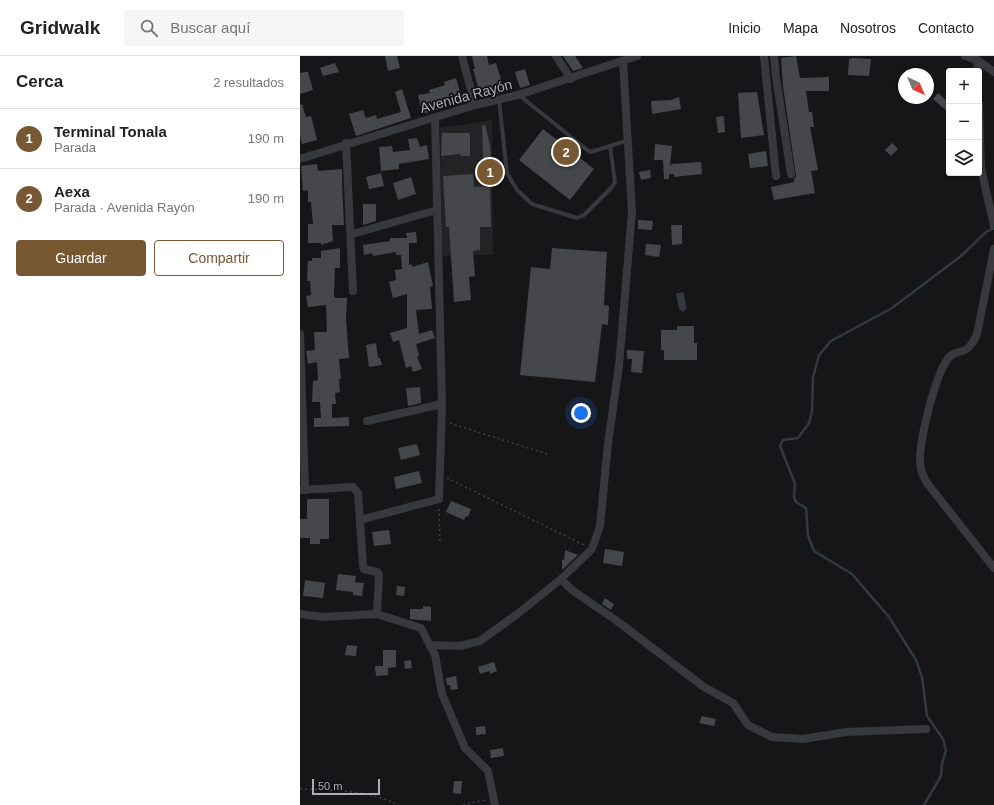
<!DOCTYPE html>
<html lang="es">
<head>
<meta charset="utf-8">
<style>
	:root { --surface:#fff; --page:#f6f6f6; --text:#222; --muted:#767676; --line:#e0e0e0; --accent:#775833 }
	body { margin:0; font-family:Arial,sans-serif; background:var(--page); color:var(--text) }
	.controls { position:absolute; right:12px; top:12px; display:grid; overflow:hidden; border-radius:4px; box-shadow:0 1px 3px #0004 }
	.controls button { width:36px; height:36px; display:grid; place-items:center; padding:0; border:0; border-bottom:1px solid var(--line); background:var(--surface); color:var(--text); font:20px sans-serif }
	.compass { position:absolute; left:598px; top:12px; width:36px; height:36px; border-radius:50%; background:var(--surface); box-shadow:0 1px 3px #0004; rotate:136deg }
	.scale { position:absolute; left:12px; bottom:10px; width:68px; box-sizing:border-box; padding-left:4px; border:2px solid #aaafb6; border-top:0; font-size:11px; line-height:14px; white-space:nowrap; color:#aaafb6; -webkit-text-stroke:3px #111113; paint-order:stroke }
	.you { position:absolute; left:281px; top:357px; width:14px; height:14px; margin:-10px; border:3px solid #fff; border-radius:50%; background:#1a73e8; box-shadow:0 0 0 6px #1a73e833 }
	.badge { display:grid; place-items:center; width:26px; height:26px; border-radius:50%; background:var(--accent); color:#fff; font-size:13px; font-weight:700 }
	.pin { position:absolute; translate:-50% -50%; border:2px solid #fff; box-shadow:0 1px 4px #0006 }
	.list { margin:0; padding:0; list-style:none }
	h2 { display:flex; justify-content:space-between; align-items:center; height:52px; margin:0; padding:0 16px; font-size:17px }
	h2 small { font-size:13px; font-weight:400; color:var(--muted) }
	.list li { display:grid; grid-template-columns:26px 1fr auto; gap:12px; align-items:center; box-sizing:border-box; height:60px; padding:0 16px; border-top:1px solid var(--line) }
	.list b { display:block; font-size:15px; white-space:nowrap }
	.list p { margin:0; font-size:13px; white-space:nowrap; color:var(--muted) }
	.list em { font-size:13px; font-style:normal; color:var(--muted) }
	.actions { display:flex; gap:8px; padding:12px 16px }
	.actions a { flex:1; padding:9px 0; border:1px solid var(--accent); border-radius:4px; text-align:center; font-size:14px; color:var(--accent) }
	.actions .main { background:var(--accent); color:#fff }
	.icon { flex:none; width:22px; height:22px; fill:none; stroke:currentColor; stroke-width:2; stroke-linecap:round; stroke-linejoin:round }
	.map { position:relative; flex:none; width:694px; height:749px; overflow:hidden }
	header { display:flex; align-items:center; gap:24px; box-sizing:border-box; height:56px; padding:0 20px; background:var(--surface); border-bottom:1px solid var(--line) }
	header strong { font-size:19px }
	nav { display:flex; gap:22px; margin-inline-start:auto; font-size:14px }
	.search { width:280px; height:36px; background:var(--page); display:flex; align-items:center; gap:10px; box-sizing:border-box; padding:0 14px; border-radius:4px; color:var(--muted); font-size:15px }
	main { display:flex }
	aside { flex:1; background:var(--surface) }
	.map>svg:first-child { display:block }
	.built { fill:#222325 }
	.water { fill:#313a3f }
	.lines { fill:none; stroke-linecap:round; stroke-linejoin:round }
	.stream { stroke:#313a3f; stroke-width:2.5 }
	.building { fill:#45474a }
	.path { stroke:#3e4043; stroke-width:1.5; stroke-dasharray:2 3; stroke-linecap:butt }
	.lane { stroke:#38393c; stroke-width:4 }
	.street { stroke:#38393c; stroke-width:8 }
	.labels { text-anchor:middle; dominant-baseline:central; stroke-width:3.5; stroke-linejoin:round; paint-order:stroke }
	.street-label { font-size:14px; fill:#aaafb6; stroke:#111113 }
</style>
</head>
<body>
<header>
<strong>Gridwalk</strong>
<div class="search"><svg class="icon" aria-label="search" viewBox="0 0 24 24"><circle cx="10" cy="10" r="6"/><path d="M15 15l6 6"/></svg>Buscar aquí</div>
<nav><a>Inicio</a><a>Mapa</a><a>Nosotros</a><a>Contacto</a></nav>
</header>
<main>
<aside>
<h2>Cerca<small>2 resultados</small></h2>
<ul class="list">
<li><span class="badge">1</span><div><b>Terminal Tonala</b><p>Parada</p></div><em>190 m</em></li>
<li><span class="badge">2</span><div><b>Aexa</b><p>Parada · Avenida Rayón</p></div><em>190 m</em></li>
</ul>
<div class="actions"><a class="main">Guardar</a><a>Compartir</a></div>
</aside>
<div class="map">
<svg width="694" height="749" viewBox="0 0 694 749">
	<rect width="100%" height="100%" fill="#161618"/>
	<polygon class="built" points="192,64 193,199 142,200 140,72"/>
	<polygon class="water" points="383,236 387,252 383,256 379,253 376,238"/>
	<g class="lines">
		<polyline class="stream" points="624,749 641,720 642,708 646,694 643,683 627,660 622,621 616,604 589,561 552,518 514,495 508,480 506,452 496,446 494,441 495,428 480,390 483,384 498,382 509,367 512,355 513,321 519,299 531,285 592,252 661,200 686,176 694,172"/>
	</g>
	<g class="building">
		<polygon points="85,0 97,0 100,12 88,15"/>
		<polygon points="172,0 187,0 189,9 196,7 205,36 181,42 173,13 175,13"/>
		<polygon points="263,0 275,0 283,12 273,15"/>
		<polygon points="496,0 500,22 529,21 529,35 506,35 509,56 512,56 514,71 510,71 518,114 511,115 515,137 474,144 471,131 494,126 494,123 496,120 483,30 481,2"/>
		<polygon points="553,2 571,3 569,20 548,19 549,3"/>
		<polygon points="35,7 39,16 23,20 20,12"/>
		<polygon points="225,13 230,29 220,32 215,16"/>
		<polygon points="5,16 8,16 13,34 0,38 0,17"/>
		<polygon points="156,22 163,47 122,58 118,39 130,37 129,34 145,29 144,26"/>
		<polygon points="102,33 111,62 56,80 49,58 63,54 66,62 76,59 77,63 101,56 95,36"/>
		<polygon points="457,36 464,79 441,82 438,37"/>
		<polygon points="638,37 649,47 649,57 633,43"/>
		<polygon points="379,41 381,53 352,58 351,45 371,44"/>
		<polygon points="2,48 6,61 11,60 17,84 2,88 0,80 0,49"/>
		<polygon points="424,60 425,76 418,77 416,61"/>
		<polygon points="182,69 185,69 190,89 191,102 183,102"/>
		<polygon points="243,73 294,113 270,144 219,104"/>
		<polygon points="142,77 170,77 170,100 161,100 160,98 141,100"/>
		<polygon points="117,82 120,91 127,89 129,103 99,108 99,113 81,115 79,91 92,90 93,96 110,94 108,83"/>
		<polygon points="592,87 598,93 591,100 585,94"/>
		<polygon points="355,88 372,90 370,110 372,108 401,106 402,118 374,121 374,118 369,118 369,123 364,123 363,104 354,104"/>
		<polygon points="466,95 468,110 450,112 448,98"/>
		<polygon points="17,108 18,115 42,113 42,127 44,169 32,169 33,185 21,189 21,187 8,187 8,168 13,168 11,146 8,146 8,134 3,135 1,110"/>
		<polygon points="350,114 351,122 341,124 339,116"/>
		<polygon points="81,117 84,130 69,133 66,121"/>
		<polygon points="173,118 174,131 190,130 191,171 180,171 180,194 173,195 175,220 169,221 171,244 154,246 149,171 146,171 143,120"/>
		<polygon points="111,121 116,138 98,144 93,127"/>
		<polygon points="63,148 76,148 76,165 63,169"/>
		<polygon points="338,164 353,165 352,174 338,173"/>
		<polygon points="371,169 382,169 382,188 372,189"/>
		<polygon points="116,176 117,187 109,187 109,209 112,208 112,211 128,206 133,230 130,231 132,253 116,254 119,278 132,274 135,282 116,288 119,300 117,301 122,313 113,316 111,310 106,312 99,284 93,286 90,277 107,272 107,238 93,242 89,226 96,224 95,214 102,213 101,199 96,199 96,196 73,200 72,197 64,199 63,189 90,185 90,182 107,182 106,177"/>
		<polygon points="346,188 361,189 359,201 345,199"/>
		<polygon points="40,192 40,212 35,212 34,239 35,242 47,242 46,262 49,302 39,303 41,323 39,323 40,336 35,337 36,348 32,348 32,362 49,361 49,370 14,371 14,362 21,362 20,346 12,346 13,325 18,324 17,306 8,308 6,295 15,294 14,276 27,276 26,249 8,251 6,240 11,239 10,225 7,225 8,205 12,205 12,202 21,202 21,195"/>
		<polygon points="252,192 307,196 304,249 309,250 308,269 302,268 295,326 220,319 231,211 250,213"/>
		<polygon points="377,270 394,270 394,287 397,287 397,304 364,304 364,294 361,294 361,274 377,274"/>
		<polygon points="76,287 78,302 80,302 82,309 69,311 66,289"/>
		<polygon points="327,294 344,295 342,317 331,316 332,303 327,303"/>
		<polygon points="120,331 121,347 108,350 106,332"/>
		<polygon points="117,388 120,399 101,404 98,392"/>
		<polygon points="119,415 122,427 96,433 94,421"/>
		<polygon points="7,443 29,443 29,483 20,483 20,488 10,488 10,482 0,482 0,463 7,463"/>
		<polygon points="151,445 171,453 168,461 166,460 164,464 146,456"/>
		<polygon points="89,474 91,488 74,490 72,476"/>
		<polygon points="305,493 324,496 322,510 303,507"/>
		<polygon points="265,494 278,499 262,514 262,504 264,504"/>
		<polygon points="38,518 56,520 55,526 64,527 62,540 53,539 53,536 36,534"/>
		<polygon points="5,524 25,527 23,542 3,540"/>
		<polygon points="97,530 105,531 104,540 96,539"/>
		<polygon points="305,542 314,548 311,554 302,548"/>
		<polygon points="123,550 131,551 131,565 110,563 110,553 123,553"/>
		<polygon points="47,589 57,590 56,600 45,599"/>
		<polygon points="83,594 96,594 96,611 88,612 88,619 76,620 75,610 83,610"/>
		<polygon points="111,604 112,612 105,613 104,605"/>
		<polygon points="194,606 197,615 190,618 190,615 180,618 178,611"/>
		<polygon points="156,620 158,633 151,634 150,629 147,629 146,622"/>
		<polygon points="402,660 416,663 414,670 399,667"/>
		<polygon points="185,670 186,678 176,679 176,671"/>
		<polygon points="203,692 204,700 191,702 190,694"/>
		<polygon points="154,725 162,725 161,738 153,737"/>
	</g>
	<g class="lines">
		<g class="path">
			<polyline points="150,367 247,398"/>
			<polyline points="147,422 284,489"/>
			<polyline points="139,453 140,488"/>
			<path d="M 0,733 C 34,734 68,734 99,749"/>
			<polyline points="163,749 185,744"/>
		</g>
		<g class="lane">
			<polyline points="199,44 207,117 217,134 232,148 277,162 284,159 312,131 315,126 310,90 291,96 287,94 219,39"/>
			<polyline points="310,90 329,84"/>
		</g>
		<g class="street">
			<polyline points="162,0 175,49"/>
			<polyline points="256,0 271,23"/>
			<polyline points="464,0 476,120"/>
			<polyline points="474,0 476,21 491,118"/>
			<polyline points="665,0 677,4 694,16"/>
			<polyline points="677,4 678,15"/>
			<polyline points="323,5 332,156 319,310 308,388 300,470 292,493 261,523 272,534 317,565 404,631 433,647 448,669 472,681 503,683 546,676 626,673"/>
			<polyline points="679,48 681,112 694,170"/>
			<polyline points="46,87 53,235"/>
			<polyline points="0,103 175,49 218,39 337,0"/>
			<polyline points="52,178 137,154"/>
			<path d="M 694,193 L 677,278 C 666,304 656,290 647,304 C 635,321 616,393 621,413 C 622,418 625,423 627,427 L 694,512"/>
			<polyline points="0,278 5,434"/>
			<polyline points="67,365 142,348"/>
			<polyline points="0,434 53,431 58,437 63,510 64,513 77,516 79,519 77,558"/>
			<polyline points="60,464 139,443 142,348 135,62"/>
			<polyline points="0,558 24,561 77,558 121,572 135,599 142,638 165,692 188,715 195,749"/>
			<polyline points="130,589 160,590 180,585 220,556 261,523"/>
		</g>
	</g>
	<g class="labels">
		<g class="street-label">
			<text transform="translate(166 40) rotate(-15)">Avenida Rayón</text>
		</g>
	</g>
</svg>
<div class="controls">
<button>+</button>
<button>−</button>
<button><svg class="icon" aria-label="layers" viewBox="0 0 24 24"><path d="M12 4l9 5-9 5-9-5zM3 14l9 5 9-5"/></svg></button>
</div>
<svg class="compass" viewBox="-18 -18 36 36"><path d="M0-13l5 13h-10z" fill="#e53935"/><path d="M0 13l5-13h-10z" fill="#767676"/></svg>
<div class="scale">50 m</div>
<div class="you"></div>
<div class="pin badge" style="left:190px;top:116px">1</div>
<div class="pin badge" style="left:266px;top:96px">2</div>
</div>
</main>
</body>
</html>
